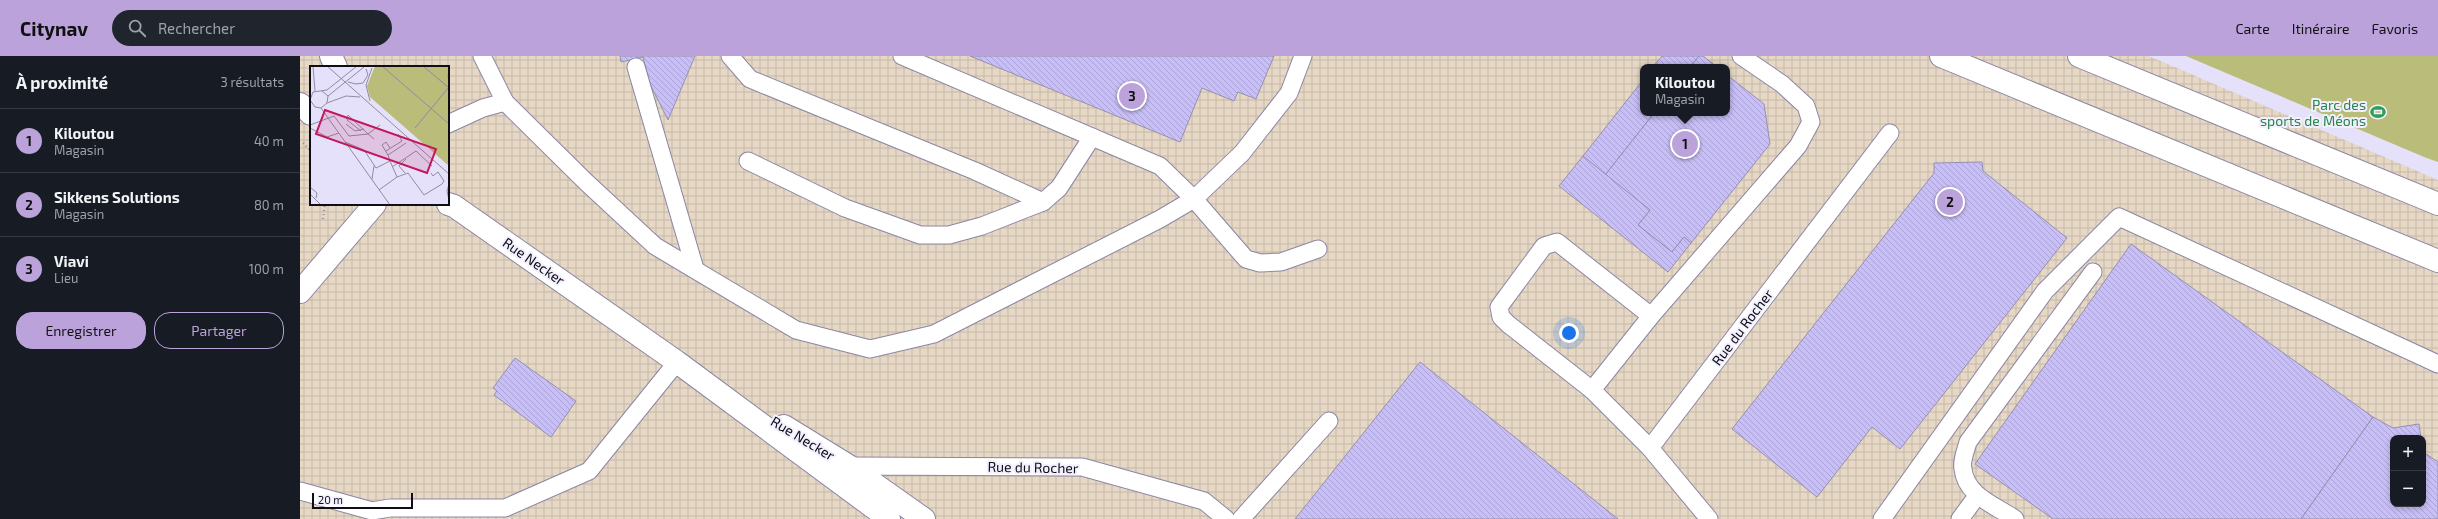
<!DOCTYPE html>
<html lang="fr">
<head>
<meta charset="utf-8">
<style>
	:root { --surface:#171b24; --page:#20242c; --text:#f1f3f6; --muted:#9ea1a6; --line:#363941; --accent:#bba2da }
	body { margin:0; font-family:"Exo 2",sans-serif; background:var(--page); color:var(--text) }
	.controls { position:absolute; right:12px; bottom:12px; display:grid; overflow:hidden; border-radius:8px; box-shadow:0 2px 6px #0003 }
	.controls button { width:36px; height:36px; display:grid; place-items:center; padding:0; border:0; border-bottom:1px solid var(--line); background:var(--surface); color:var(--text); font:20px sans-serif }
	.scale { position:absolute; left:12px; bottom:10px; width:101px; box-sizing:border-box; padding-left:4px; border:2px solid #0f0d17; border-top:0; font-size:11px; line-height:14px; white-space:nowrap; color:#0f0d17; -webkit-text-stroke:3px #f2f0fd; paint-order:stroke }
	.you { position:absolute; left:1269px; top:277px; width:14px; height:14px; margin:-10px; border:3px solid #fff; border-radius:50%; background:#1a73e8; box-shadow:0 0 0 6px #1a73e833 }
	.badge { display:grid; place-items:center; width:26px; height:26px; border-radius:50%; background:var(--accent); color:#111; font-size:13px; font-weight:700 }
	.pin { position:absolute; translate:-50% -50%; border:2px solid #fff; box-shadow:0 1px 4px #0006 }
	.popup { position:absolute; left:1340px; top:8px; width:90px; height:52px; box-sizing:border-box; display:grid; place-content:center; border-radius:8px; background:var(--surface); filter:drop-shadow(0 1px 3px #0005); font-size:13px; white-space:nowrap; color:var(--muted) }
	.popup b { font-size:15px; color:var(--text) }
	.popup::after { content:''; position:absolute; left:50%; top:100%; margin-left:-8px; border:8px solid transparent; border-top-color:var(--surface) }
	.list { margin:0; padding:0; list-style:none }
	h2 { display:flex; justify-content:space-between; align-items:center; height:52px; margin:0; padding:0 16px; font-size:17px }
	h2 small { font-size:13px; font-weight:400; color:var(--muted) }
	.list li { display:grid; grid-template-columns:26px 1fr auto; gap:12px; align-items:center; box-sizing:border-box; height:64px; padding:0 16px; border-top:1px solid var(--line) }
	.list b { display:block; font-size:15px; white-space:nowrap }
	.list p { margin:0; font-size:13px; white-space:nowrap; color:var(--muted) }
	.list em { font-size:13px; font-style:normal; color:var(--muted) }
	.actions { display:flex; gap:8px; padding:12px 16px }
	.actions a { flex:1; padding:9px 0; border:1px solid var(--accent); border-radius:16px; text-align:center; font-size:14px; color:var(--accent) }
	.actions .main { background:var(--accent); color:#111 }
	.icon { flex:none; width:22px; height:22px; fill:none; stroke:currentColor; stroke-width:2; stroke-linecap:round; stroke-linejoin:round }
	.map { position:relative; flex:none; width:2138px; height:463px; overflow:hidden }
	header { display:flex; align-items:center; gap:24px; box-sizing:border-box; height:56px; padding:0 20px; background:var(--accent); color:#111 }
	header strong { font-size:19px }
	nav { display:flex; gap:22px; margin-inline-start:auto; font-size:14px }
	.search { width:280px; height:36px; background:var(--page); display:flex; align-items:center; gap:10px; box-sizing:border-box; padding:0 14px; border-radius:22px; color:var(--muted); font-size:15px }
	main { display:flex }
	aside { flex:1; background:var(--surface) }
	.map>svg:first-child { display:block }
	.industrial { fill:url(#industrial-grid); fill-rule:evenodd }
	.green { fill:#b9bd79 }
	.building { fill:url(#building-back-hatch); stroke:#9590ae }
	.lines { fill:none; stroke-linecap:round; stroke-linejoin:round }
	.service-casing { stroke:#8b86a3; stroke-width:19 }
	.minor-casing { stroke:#8b86a3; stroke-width:24 }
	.secondary-casing { stroke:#8b86a3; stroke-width:24 }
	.motorway-casing { stroke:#8b86a3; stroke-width:24 }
	.path { stroke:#9490a4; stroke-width:2.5; stroke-dasharray:1 3; stroke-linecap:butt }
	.service { stroke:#fff; stroke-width:17 }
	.minor { stroke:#fff; stroke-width:22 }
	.secondary { stroke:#fff; stroke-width:22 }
	.motorway { stroke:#fff; stroke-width:22 }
	.labels { text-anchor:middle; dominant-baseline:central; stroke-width:4; stroke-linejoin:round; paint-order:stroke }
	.leisure-label { font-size:14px; fill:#27864d; stroke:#f2f0fd; text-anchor:end }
	.street-label { font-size:14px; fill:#0f0d17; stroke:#f2f0fd }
	.inset-road { fill:none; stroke:#8f8c9f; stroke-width:1 }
	.view { fill:#c2185b; fill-opacity:0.15; stroke:#c2185b; stroke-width:2 }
	.inset-edge { fill:none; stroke:#0f0d17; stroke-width:2 }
</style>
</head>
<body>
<header>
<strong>Citynav</strong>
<div class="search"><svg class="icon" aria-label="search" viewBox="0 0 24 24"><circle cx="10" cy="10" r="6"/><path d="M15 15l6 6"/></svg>Rechercher</div>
<nav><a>Carte</a><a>Itinéraire</a><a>Favoris</a></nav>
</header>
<main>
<aside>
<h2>À proximité<small>3 résultats</small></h2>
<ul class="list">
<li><span class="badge">1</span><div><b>Kiloutou</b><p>Magasin</p></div><em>40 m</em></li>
<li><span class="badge">2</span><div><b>Sikkens Solutions</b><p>Magasin</p></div><em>80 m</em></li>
<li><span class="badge">3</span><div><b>Viavi</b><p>Lieu</p></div><em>100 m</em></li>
</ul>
<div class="actions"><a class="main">Enregistrer</a><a>Partager</a></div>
</aside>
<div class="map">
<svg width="2138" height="463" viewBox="0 0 2138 463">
	<defs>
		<pattern id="industrial-grid" width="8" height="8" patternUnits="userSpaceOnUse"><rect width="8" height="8" fill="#e7d8c6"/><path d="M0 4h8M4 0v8" fill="none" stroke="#c5b8a9"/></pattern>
		<pattern id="building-back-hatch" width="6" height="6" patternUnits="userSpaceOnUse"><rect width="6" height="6" fill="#c9bff8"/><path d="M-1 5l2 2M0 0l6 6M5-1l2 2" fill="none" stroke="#aba3d4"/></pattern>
	</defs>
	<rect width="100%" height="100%" fill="#e5e1fa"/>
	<path class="industrial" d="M 0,0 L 1849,0 L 2138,124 L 2138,463 L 0,463 ZM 11,11 L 148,11 L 148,148 L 11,148 ZM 1343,11 L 1427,11 L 1427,57 L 1343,57 ZM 2093,382 L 2123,382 L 2123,448 L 2093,448 Z"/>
	<polygon class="green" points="1886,0 2138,0 2138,106 2124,101"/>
	<g class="building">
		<polygon points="320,0 395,0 368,64 350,28 343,1 321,6"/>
		<polygon points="670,0 974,0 956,43 938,36 934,45 902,32 880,86"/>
		<polygon points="1362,0 1399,0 1390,11 1353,11"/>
		<polygon points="1399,0 1403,0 1417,11 1390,11"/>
		<polygon points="1427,19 1464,48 1470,88 1391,187 1384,181 1372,196 1338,169 1350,154 1305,119 1354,57 1427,57"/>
		<polygon points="1343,24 1343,57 1354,57 1305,119 1283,100"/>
		<polygon points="1283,100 1350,154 1338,169 1372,196 1384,181 1391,187 1368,216 1259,130"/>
		<polygon points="1682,106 1683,115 1767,182 1600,393 1572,371 1517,441 1432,373 1634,117 1634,107"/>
		<polygon points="1831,188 2073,361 2001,463 1753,463 1675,408"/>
		<polygon points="215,302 276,345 251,381 194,339 197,335 193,332"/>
		<polygon points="1120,306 1318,463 995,463"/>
		<polygon points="2073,361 2093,372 2119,368 2121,382 2093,382 2093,448 2123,448 2123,396 2138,406 2138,463 2001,463"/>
	</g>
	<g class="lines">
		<g class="service-casing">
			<g id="service">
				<polyline points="182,0 205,46"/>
				<polyline points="430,0 450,23 675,115 743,146"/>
				<polyline points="1003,0 989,37 942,97 894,143 946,203 960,207 981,206 1018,193"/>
				<polyline points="336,11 395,213"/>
				<polyline points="148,68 183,52 205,46 286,126 355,190 496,274 570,293 634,278 860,163 894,143 860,110 602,0"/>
				<polyline points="448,105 545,152 620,179 649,179 682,170 743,146 759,132 792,81"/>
				<polyline points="1292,334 1351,260 1498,90 1511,66 1506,50 1482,28 1441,0"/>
				<polyline points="1350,392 1292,334 1208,268 1201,261 1199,251 1244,190 1257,186 1351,260"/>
				<polyline points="546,414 549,410 782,411 904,445 926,463"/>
				<polyline points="0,435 72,455 90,452 205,452 289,415 377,306"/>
				<polyline points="941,463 1029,365"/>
				<polyline points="1409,463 1350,392 1590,77"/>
				<polyline points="1582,463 1745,235 1819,161 2138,308"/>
				<polyline points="1660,463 1677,440"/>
				<path d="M 1715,463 C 1695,449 1666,440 1663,413 C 1661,405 1666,394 1668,386 L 1793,216"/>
			</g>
		</g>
		<g class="minor-casing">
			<polyline id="minor" points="0,236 75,148"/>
		</g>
		<g class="secondary-casing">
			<g id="secondary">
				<polyline points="31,0 36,11"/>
				<polyline points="0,48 11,58"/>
				<polyline points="148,148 154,150 377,306 589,463"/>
				<polyline points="484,370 549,410 624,463"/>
			</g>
		</g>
		<g class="motorway-casing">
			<g id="motorway">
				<polyline points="1641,0 2138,205"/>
				<polyline points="1779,0 2138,148"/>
			</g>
		</g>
		<g class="path">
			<polyline points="3,87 11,95"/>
			<polyline points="23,163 25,148"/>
		</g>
		<use href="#service" class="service"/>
		<use href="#minor" class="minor"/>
		<use href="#secondary" class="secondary"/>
		<use href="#motorway" class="motorway"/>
	</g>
	<defs>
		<g id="stadium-bare" transform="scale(1.2)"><path d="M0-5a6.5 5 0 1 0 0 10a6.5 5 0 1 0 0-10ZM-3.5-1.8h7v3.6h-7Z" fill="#2e9e5b" stroke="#f2f0fd" stroke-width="2.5" paint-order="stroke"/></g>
	</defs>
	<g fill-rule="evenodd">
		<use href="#stadium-bare" x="2078" y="56"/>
	</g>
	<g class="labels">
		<g class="leisure-label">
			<text x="2066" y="48">Parc des<tspan x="2066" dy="16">sports de Méons</tspan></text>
		</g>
		<g class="street-label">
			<text transform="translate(234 205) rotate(35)">Rue Necker</text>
			<text transform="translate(1442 271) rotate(-53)">Rue du Rocher</text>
			<text transform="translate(503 382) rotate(31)">Rue Necker</text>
			<text transform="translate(733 411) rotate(1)">Rue du Rocher</text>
		</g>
	</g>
	<g transform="translate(10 10)">
		<rect width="139" height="139" fill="#e5e1fa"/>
		<path d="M 65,0 L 139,0 L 139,100 L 60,31 L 57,20 Z" fill="#b9bd79"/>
		<path class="inset-road" d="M 3,0 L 5,25M 17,0 L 139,108M 72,0 L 139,58M 113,0 L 138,21M 138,8 L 139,21M 38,16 L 46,18 L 53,17 L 58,9 L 56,3M 12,25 L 18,30 L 17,37 L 11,42 L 5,41 L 0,34 L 3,26 L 17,24 L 47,0M 18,30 L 54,1M 60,35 L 56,19 L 62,2M 17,37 L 36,30 L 50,31M 11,42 L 80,139M 36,58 L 45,65 L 54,63M 0,59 L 24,50 L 39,70 L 58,68 L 38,49 L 37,54 L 51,65M 0,62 L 17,71 L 29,67M 105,62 L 139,21M 64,73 L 58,68 L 70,59M 35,76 L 54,84 L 66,102 L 80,95 L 87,111 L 69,124M 76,85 L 92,75 L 88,68M 78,89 L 72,79 L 76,76 L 80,82M 80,95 L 78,89 L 96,77M 82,101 L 106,85 L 122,100M 95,107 L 89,100 L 96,93M 87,111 L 98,107 L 114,129 L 132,118 L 134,115 L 128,106 L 123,110 L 121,107M 62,113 L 64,100M 139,118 L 137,125 L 139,134M 0,121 L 7,127 L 6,132M 0,128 L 11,139"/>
		<path class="view" d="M 15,44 L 126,83 L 117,107 L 6,68 Z"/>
		<rect width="139" height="139" class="inset-edge"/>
	</g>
</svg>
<div class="controls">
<button>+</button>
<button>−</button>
</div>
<div class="scale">20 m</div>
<div class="you"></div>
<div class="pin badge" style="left:1385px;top:88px">1</div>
<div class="popup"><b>Kiloutou</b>Magasin</div>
<div class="pin badge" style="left:1650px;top:146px">2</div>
<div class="pin badge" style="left:832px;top:40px">3</div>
</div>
</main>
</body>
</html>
